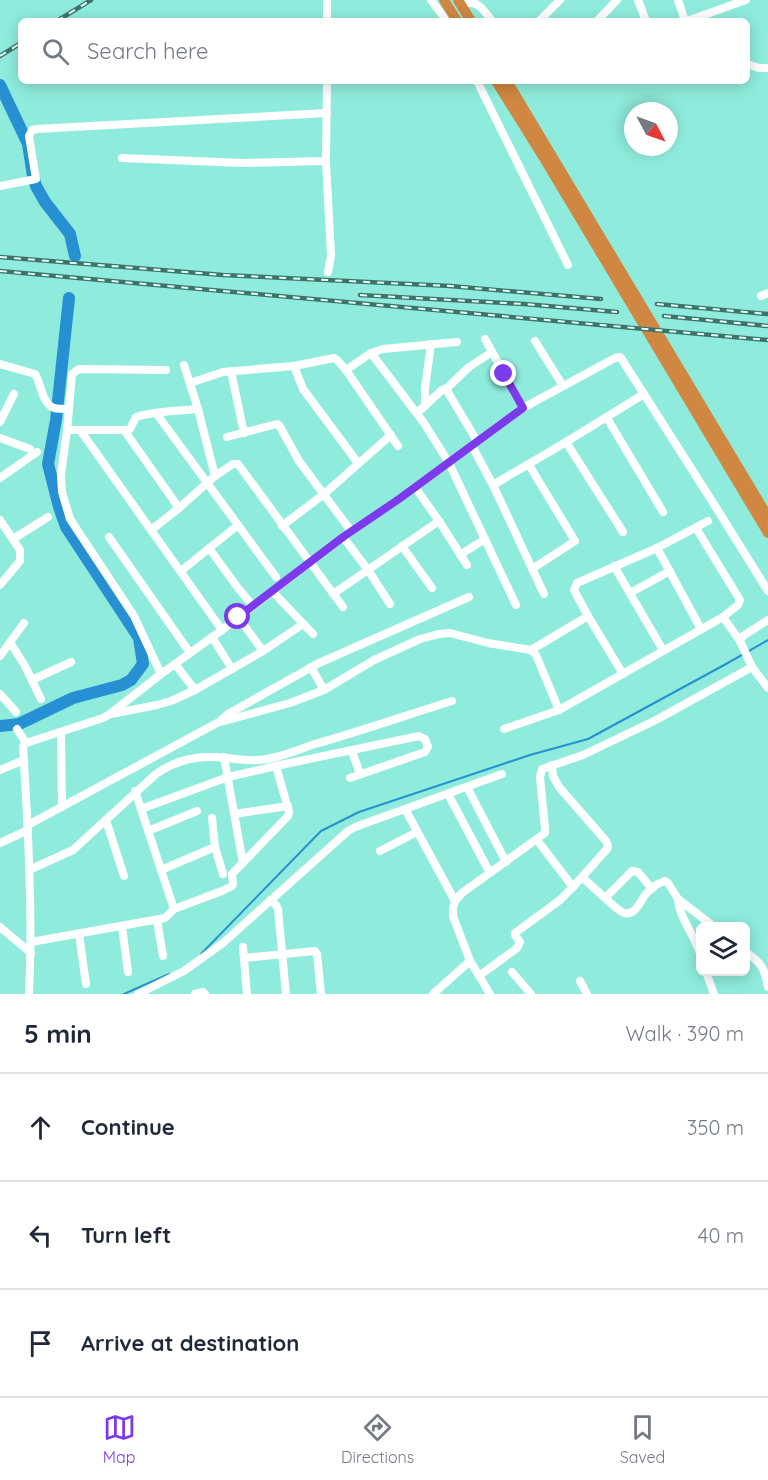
<!DOCTYPE html>
<html lang="en">
<head>
<meta charset="utf-8">
<style>
	:root { --surface:#fff; --page:#f6f6f7; --text:#1f2937; --muted:#747a83; --line:#e0e1e3; --accent:#7c3aed }
	body { margin:0; font-family:Quicksand,sans-serif; background:var(--page); color:var(--text) }
	.controls { position:absolute; right:18px; bottom:18px; display:grid; overflow:hidden; border-radius:9px; box-shadow:0 3px 15px #0003 }
	.controls button { width:54px; height:54px; display:grid; place-items:center; padding:0; border:0; border-bottom:2px solid var(--line); background:var(--surface); color:var(--text); font:30px sans-serif }
	.compass { position:absolute; left:624px; top:102px; width:54px; height:54px; border-radius:50%; background:var(--surface); box-shadow:0 3px 15px #0003; rotate:131deg }
	.stop { position:absolute; width:18px; height:18px; margin:-14px; border:4px solid #7c3aed; border-radius:50%; background:#fff }
	.stop.end { background:#7c3aed; border-color:#fff; box-shadow:0 2px 6px #0008 }
	.list { margin:0; padding:0; list-style:none }
	h2 { display:flex; justify-content:space-between; align-items:center; height:78px; margin:0; padding:0 24px; font-size:26px }
	h2 small { font-size:20px; font-weight:400; color:var(--muted) }
	.list li { display:grid; grid-template-columns:39px 1fr auto; gap:18px; align-items:center; box-sizing:border-box; height:108px; padding:0 24px; border-top:2px solid var(--line) }
	.list b { display:block; font-size:22px; white-space:nowrap }
	.list em { font-size:20px; font-style:normal; color:var(--muted) }
	.icon { flex:none; width:33px; height:33px; fill:none; stroke:currentColor; stroke-width:2; stroke-linecap:round; stroke-linejoin:round }
	.map { position:relative; flex:none; width:768px; height:994px; overflow:hidden }
	.search { position:absolute; background:var(--surface); box-shadow:0 3px 15px #0003; left:18px; right:18px; top:18px; height:66px; display:flex; align-items:center; gap:15px; box-sizing:border-box; padding:0 21px; border-radius:9px; color:var(--muted); font-size:22px }
	.sheet { height:402px; background:var(--surface) }
	nav { display:flex; justify-content:space-around; align-items:center; box-sizing:border-box; height:84px; border-top:2px solid var(--line); background:var(--surface); font-size:16px; color:var(--muted) }
	nav a { display:grid; justify-items:center; gap:3px }
	nav .on { color:var(--accent) }
	.map>svg:first-child { display:block }
	.lines { fill:none; stroke-linecap:round; stroke-linejoin:round }
	.stream { stroke:#2690d3; stroke-width:2 }
	.river { stroke:#2690d3; stroke-width:12 }
	.minor { stroke:#fff; stroke-width:8 }
	.highway { stroke:#d08741; stroke-width:10 }
	.rail-casing { stroke:#3c746b; stroke-width:4.5 }
	.rail { stroke:#e5fffa; stroke-width:2; stroke-dasharray:7; stroke-linecap:butt }
	.route { stroke:#7c3aed; stroke-width:8 }
</style>
</head>
<body>
<div class="map">
<svg width="768" height="994" viewBox="0 0 768 994">
	<rect width="100%" height="100%" fill="#8fecdc"/>
	<g class="lines">
		<g class="stream">
			<polyline points="201,954 321,831 359,812 530,755 588,739 726,664 768,640"/>
			<polyline points="124,994 169,974"/>
		</g>
		<g class="river">
			<polyline points="0,85 28,144 33,176 36,186 45,202 70,234 75,256"/>
			<polyline points="0,726 19,724 73,698 122,685 131,680 143,664 139,638 66,527 59,507 48,464 56,420 69,298"/>
		</g>
		<g class="minor">
			<polyline points="327,0 327,21"/>
			<polyline points="431,0 447,21"/>
			<polyline points="638,0 646,21"/>
			<polyline points="678,0 685,21"/>
			<path d="M 461,4 C 479,0 481,7 492,21"/>
			<polyline points="539,21 560,0"/>
			<polyline points="597,21 617,0"/>
			<polyline points="687,21 746,0"/>
			<polyline points="747,64 759,68 768,68"/>
			<polyline points="327,81 326,161 331,256 328,272"/>
			<polyline points="477,81 568,265"/>
			<polyline points="122,158 242,163 326,161"/>
			<polyline points="0,186 36,179 29,136 32,130 36,129 327,113"/>
			<polyline points="761,296 768,293"/>
			<polyline points="485,339 523,408"/>
			<polyline points="535,341 563,386"/>
			<polyline points="371,353 383,349 457,342"/>
			<path d="M 0,364 L 35,374 C 41,383 42,404 54,408 C 58,409 64,409 69,409 L 67,430 L 61,475 L 62,492 L 70,519 L 134,616 L 161,674"/>
			<polyline points="184,365 198,409 215,476"/>
			<polyline points="294,366 303,389 358,463"/>
			<polyline points="346,370 371,353 424,423 449,463 516,605"/>
			<polyline points="231,371 244,433"/>
			<polyline points="190,383 223,372 294,366 334,358 337,360 346,370 398,446"/>
			<polyline points="446,389 469,367 492,352"/>
			<polyline points="425,406 425,388 431,344"/>
			<polyline points="69,409 72,374 79,369 166,370"/>
			<polyline points="156,413 276,577"/>
			<polyline points="417,413 442,390 446,389 477,441"/>
			<polyline points="607,418 663,512"/>
			<polyline points="0,422 14,394"/>
			<polyline points="67,430 80,430 222,630"/>
			<path d="M 80,430 L 127,430 L 130,429 L 136,417 C 155,411 177,411 198,409"/>
			<polyline points="124,430 179,508"/>
			<polyline points="227,437 277,424 279,425 299,461 351,531"/>
			<polyline points="0,438 30,449"/>
			<polyline points="566,442 623,532"/>
			<polyline points="472,446 493,485 544,594"/>
			<polyline points="529,465 575,541 532,569"/>
			<polyline points="0,478 37,452"/>
			<polyline points="493,485 566,442 644,394"/>
			<polyline points="415,487 439,521 467,565"/>
			<polyline points="0,520 20,550 20,561 0,585"/>
			<polyline points="282,526 324,494 391,435"/>
			<polyline points="151,530 179,508 215,476 233,464 238,464 343,607"/>
			<polyline points="109,537 190,653"/>
			<polyline points="343,537 368,570 390,604"/>
			<polyline points="13,539 48,517"/>
			<polyline points="402,546 432,588"/>
			<polyline points="209,548 238,588 253,606"/>
			<polyline points="657,548 701,629"/>
			<polyline points="460,555 485,539"/>
			<polyline points="614,566 663,650"/>
			<polyline points="181,571 238,525"/>
			<polyline points="272,591 313,634"/>
			<polyline points="630,593 670,571"/>
			<polyline points="333,594 439,521"/>
			<polyline points="238,617 263,651"/>
			<polyline points="723,617 740,641"/>
			<polyline points="768,620 743,636 740,641 752,667 768,688"/>
			<polyline points="212,637 232,669"/>
			<polyline points="10,642 25,666 41,699"/>
			<polyline points="531,650 588,616"/>
			<polyline points="0,656 24,623"/>
			<polyline points="175,664 195,690"/>
			<polyline points="311,667 324,690"/>
			<polyline points="623,674 588,616 574,590 577,583 657,548 708,521"/>
			<polyline points="32,680 71,662"/>
			<polyline points="0,694 16,712"/>
			<polyline points="111,714 157,705 171,701 195,690 263,651 303,624"/>
			<polyline points="221,720 228,714 319,663 469,597"/>
			<polyline points="17,729 26,743"/>
			<polyline points="504,729 559,710 723,617 738,605 740,600 696,528"/>
			<polyline points="61,732 62,806"/>
			<polyline points="352,751 360,774"/>
			<polyline points="224,757 243,863"/>
			<polyline points="0,770 24,760"/>
			<polyline points="467,787 506,862"/>
			<polyline points="135,791 174,909"/>
			<polyline points="448,794 490,873"/>
			<polyline points="141,809 228,777 276,766 419,736 425,739 428,747 425,752 350,778"/>
			<polyline points="405,809 455,901"/>
			<polyline points="234,814 288,806"/>
			<polyline points="212,818 215,847 223,874"/>
			<polyline points="106,820 124,876"/>
			<polyline points="28,825 217,723 290,703 324,690 374,660 420,639 439,634 450,633 488,643 531,650 536,655 559,710"/>
			<polyline points="148,831 197,811"/>
			<polyline points="537,840 573,887"/>
			<polyline points="0,843 28,830"/>
			<polyline points="380,851 417,832"/>
			<path d="M 29,870 L 73,850 L 156,774 C 177,759 199,755 226,758 C 236,759 247,761 258,760 C 277,759 297,750 315,744 C 361,731 407,715 452,701"/>
			<polyline points="161,870 215,847"/>
			<polyline points="582,877 605,898 632,871 638,872 652,889"/>
			<path d="M 605,898 C 610,902 618,911 624,913 C 635,916 640,902 645,895 C 650,889 658,883 665,881 L 668,883 L 678,899 L 713,926"/>
			<path d="M 678,899 C 679,917 695,936 700,954"/>
			<polyline points="270,900 276,905 278,909 286,994"/>
			<polyline points="157,920 163,956"/>
			<polyline points="122,926 128,972"/>
			<polyline points="0,927 31,953"/>
			<polyline points="79,934 86,984"/>
			<polyline points="31,942 165,918 174,909 222,891 232,886 233,884 232,874 288,816 289,812 276,766"/>
			<polyline points="243,947 247,994"/>
			<path d="M 746,952 C 761,963 765,968 768,987"/>
			<polyline points="244,958 315,951 317,954 321,994"/>
			<polyline points="512,972 531,994"/>
			<polyline points="706,972 714,994"/>
			<polyline points="479,976 517,948 520,942 515,935 515,933 560,900 573,887 607,849 608,846 606,841 559,787 553,776 552,765"/>
			<polyline points="580,981 587,994"/>
			<path d="M 29,994 C 33,911 28,829 23,746 L 26,743 L 103,718 L 110,714 L 161,674 L 222,630 L 343,537 L 399,499 L 523,408 L 615,358 L 620,357 L 621,358 L 717,509 L 768,591"/>
			<polyline points="138,994 184,971 223,943 348,831 355,827 502,774"/>
			<polyline points="195,994 203,992 205,994"/>
			<polyline points="433,994 470,961"/>
			<polyline points="490,994 470,961 453,916 453,908 455,901 462,893 545,833 545,828 540,777 542,769 583,755 656,720 752,667"/>
		</g>
		<g class="highway">
			<polyline points="444,0 457,21"/>
			<polyline points="458,0 471,21"/>
			<polyline points="496,81 544,158 768,533"/>
			<polyline points="507,81 768,517"/>
		</g>
		<g class="rail-casing">
			<g id="rail">
				<polyline points="57,21 91,0"/>
				<polyline points="0,56 21,43"/>
				<polyline points="0,257 223,275 450,286 601,299"/>
				<polyline points="0,271 768,340"/>
				<polyline points="360,295 524,304 617,312"/>
				<polyline points="657,304 768,314"/>
				<polyline points="664,316 768,326"/>
			</g>
		</g>
		<use href="#rail" class="rail"/>
	</g>
	<g class="lines">
		<polyline class="route" points="238,617 343,537 399,499 523,408 504,374"/>
	</g>
</svg>
<div class="controls">
<button><svg class="icon" aria-label="layers" viewBox="0 0 24 24"><path d="M12 4l9 5-9 5-9-5zM3 14l9 5 9-5"/></svg></button>
</div>
<svg class="compass" viewBox="-18 -18 36 36"><path d="M0-13l5 13h-10z" fill="#e53935"/><path d="M0 13l5-13h-10z" fill="#747a83"/></svg>
<div class="stop" style="left:238px;top:617px"></div>
<div class="stop end" style="left:504px;top:374px"></div>
<div class="search"><svg class="icon" aria-label="search" viewBox="0 0 24 24"><circle cx="10" cy="10" r="6"/><path d="M15 15l6 6"/></svg>Search here</div>
</div>
<section class="sheet">
<h2>5 min<small>Walk · 390 m</small></h2>
<ul class="list">
<li><svg class="icon" aria-label="ahead" viewBox="0 0 24 24"><path d="M12 20V5M6 11l6-6 6 6"/></svg><div><b>Continue</b></div><em>350 m</em></li>
<li><svg class="icon" aria-label="left" viewBox="0 0 24 24"><path d="M17 20v-9H6M10 6l-5 5 5 5"/></svg><div><b>Turn left</b></div><em>40 m</em></li>
<li><svg class="icon" aria-label="arrive" viewBox="0 0 24 24"><path d="M6 21V4h12l-3 4 3 4H6"/></svg><div><b>Arrive at destination</b></div></li>
</ul>
</section>
<nav>
<a class="on"><svg class="icon" aria-label="map" viewBox="0 0 24 24"><path d="M3 6l6-2 6 2 6-2v14l-6 2-6-2-6 2zM9 4v14M15 6v14"/></svg>Map</a>
<a><svg class="icon" aria-label="directions" viewBox="0 0 24 24"><path d="M12 3l9 9-9 9-9-9zM9 14v-3h6M13 9l2 2-2 2"/></svg>Directions</a>
<a><svg class="icon" aria-label="saved" viewBox="0 0 24 24"><path d="M7 4h10v16l-5-4-5 4z"/></svg>Saved</a>
</nav>
</body>
</html>
